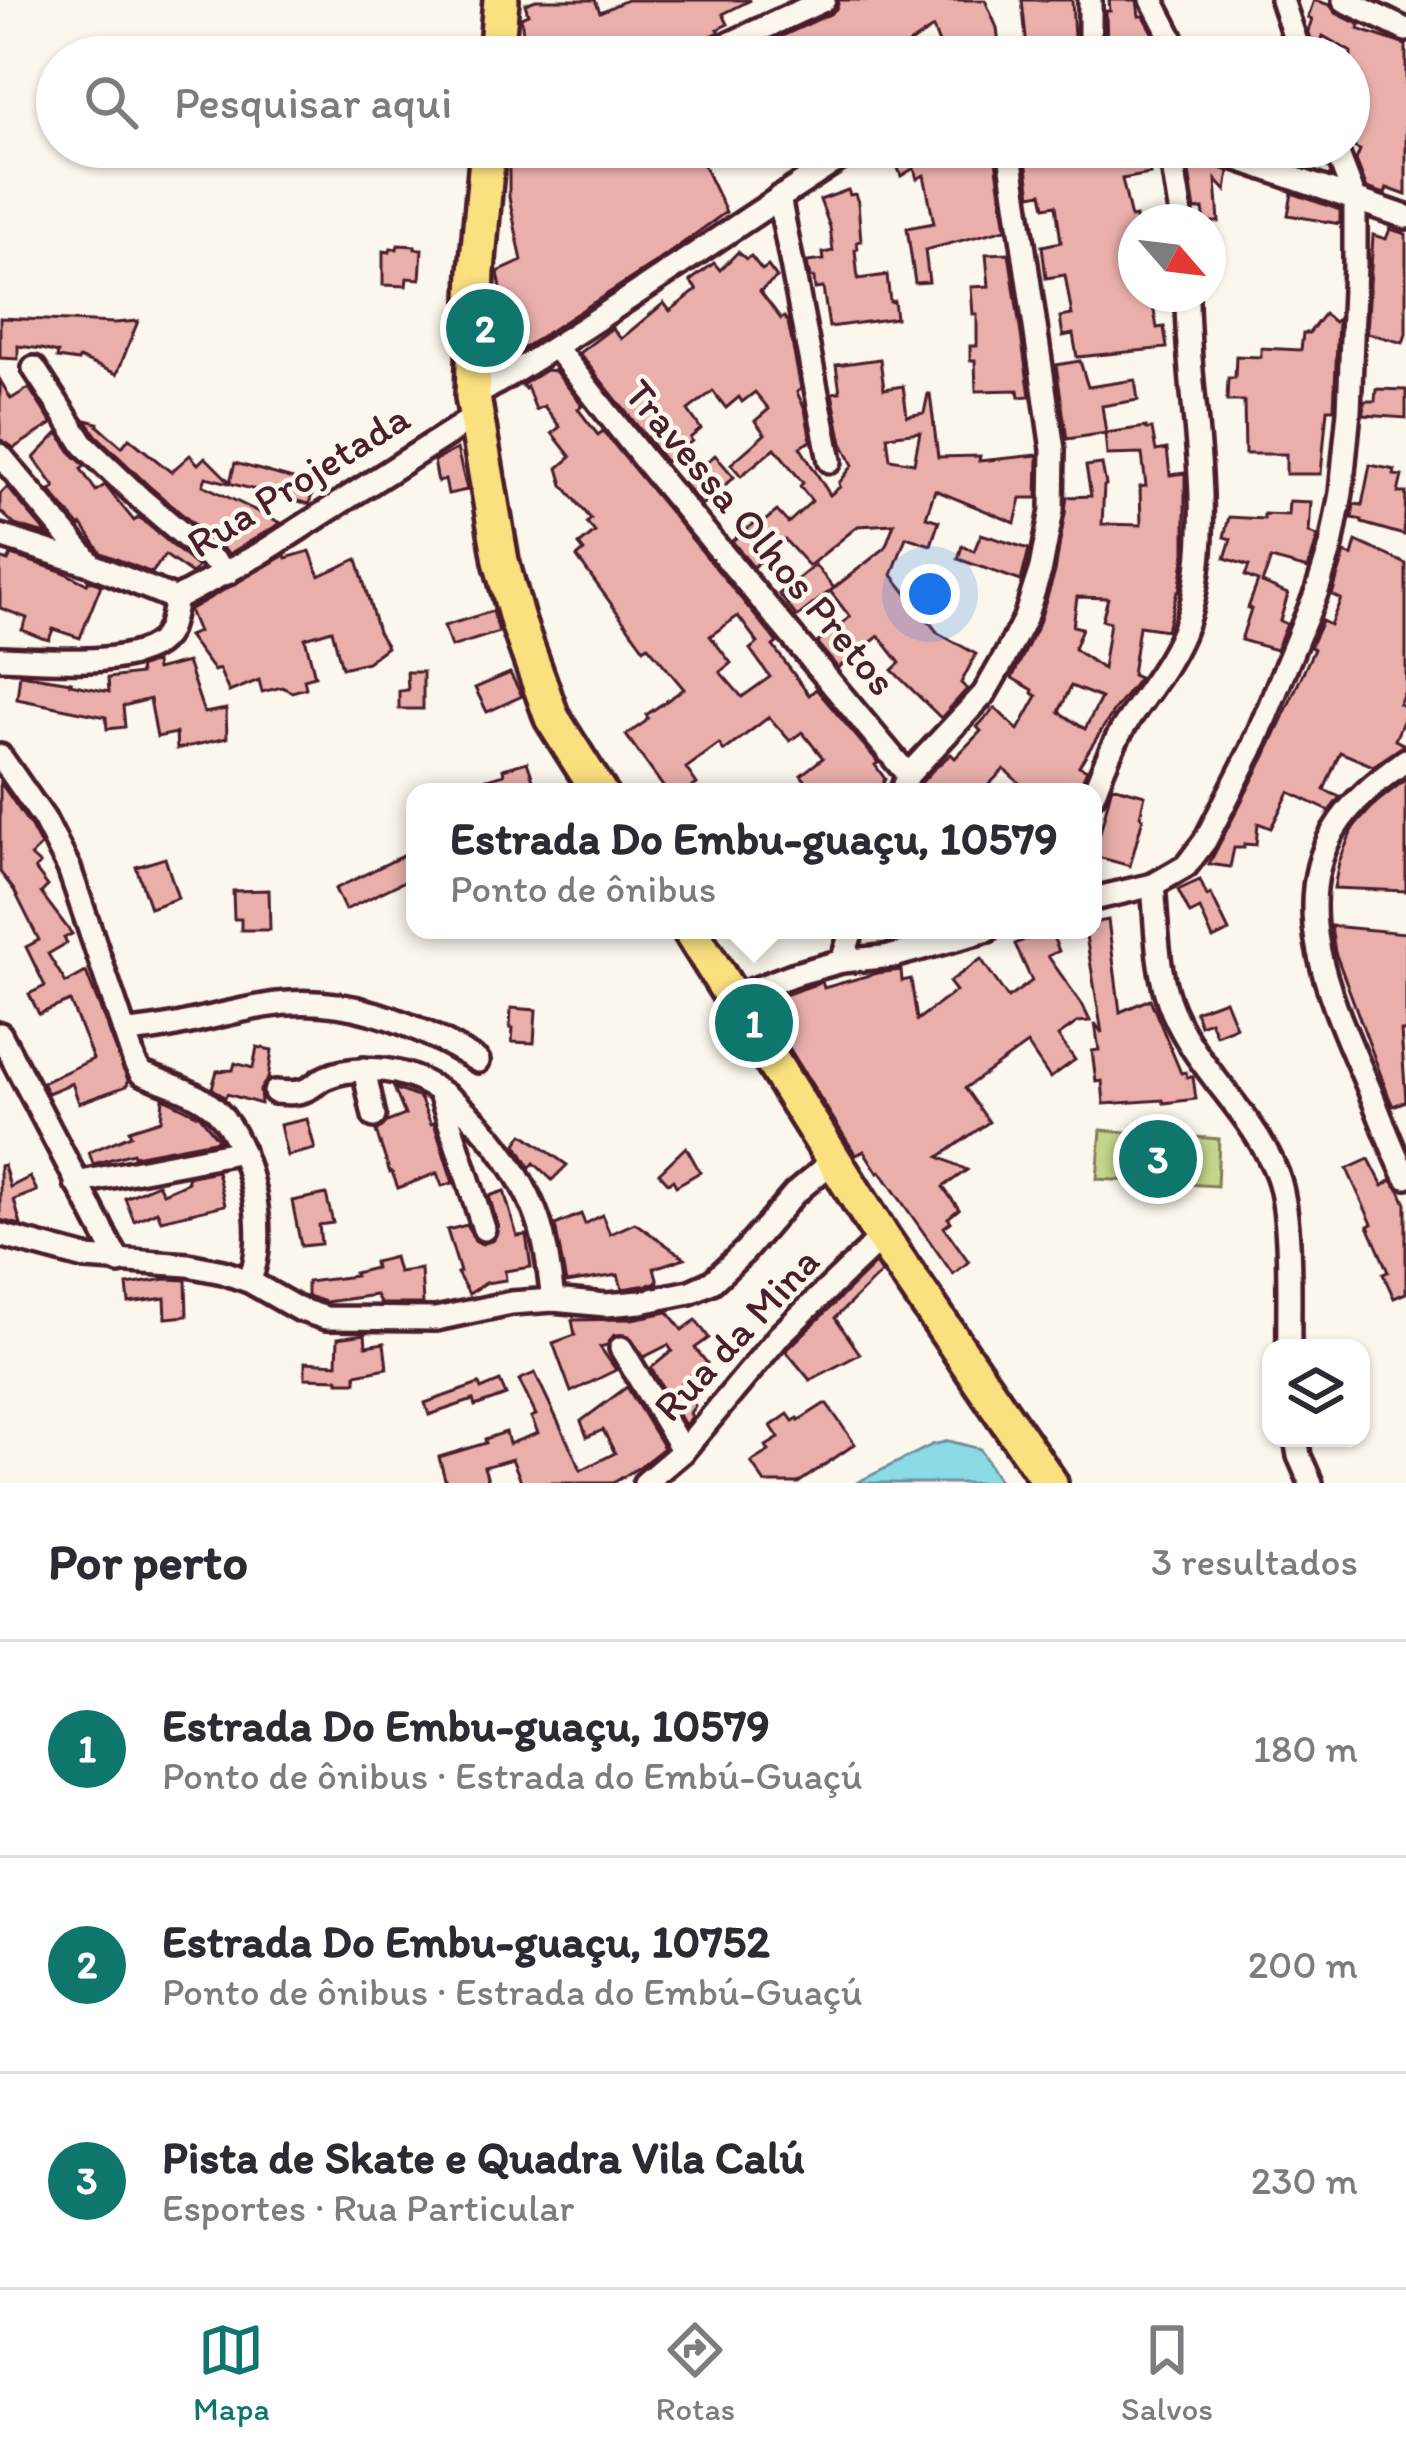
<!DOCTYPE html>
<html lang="pt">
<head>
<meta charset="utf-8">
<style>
	:root { --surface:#fff; --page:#f2f2f3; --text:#2b2b33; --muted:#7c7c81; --line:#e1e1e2; --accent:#0f766e }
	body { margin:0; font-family:Itim,sans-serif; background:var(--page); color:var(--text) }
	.controls { position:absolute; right:36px; bottom:36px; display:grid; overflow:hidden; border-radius:24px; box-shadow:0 3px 9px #0004 }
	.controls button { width:108px; height:108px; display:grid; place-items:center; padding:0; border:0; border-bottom:3px solid var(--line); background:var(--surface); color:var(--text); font:60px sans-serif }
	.compass { position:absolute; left:1118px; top:204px; width:108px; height:108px; border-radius:50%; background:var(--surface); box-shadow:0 3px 9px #0004; rotate:118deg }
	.you { position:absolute; left:930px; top:594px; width:42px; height:42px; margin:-30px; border:9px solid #fff; border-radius:50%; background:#1a73e8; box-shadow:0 0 0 18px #1a73e833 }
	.badge { display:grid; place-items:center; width:78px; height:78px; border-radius:50%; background:var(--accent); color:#fff; font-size:39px; font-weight:700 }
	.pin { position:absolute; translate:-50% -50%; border:6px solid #fff; box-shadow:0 3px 12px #0006 }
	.popup { position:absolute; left:406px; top:783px; width:696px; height:156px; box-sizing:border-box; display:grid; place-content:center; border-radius:24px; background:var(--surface); filter:drop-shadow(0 3px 9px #0005); font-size:39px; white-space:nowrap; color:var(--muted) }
	.popup b { font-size:45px; color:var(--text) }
	.popup::after { content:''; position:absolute; left:50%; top:100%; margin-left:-24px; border:24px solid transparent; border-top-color:var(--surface) }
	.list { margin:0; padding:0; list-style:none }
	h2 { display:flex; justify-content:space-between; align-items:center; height:156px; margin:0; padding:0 48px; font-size:51px }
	h2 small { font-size:39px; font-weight:400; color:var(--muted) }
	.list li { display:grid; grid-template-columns:78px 1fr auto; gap:36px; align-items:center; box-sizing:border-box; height:216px; padding:0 48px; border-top:3px solid var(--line) }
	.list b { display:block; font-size:45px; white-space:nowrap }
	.list p { margin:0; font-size:39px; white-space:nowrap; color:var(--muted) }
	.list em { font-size:39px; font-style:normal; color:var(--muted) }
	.icon { flex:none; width:66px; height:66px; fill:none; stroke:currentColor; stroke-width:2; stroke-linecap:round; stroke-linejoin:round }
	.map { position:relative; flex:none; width:1406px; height:1483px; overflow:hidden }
	.search { position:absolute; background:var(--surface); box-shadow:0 3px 9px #0004; left:36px; right:36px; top:36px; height:132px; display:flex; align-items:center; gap:30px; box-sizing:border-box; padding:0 42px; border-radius:66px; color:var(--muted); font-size:45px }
	.sheet { height:804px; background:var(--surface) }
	nav { display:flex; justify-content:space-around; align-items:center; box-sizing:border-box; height:168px; border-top:3px solid var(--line); background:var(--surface); font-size:33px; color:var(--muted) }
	nav a { display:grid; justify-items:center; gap:6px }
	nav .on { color:var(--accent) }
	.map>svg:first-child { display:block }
	.green { fill:#c3d68b; stroke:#867a5b; stroke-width:3 }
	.water { fill:#8adbe6; stroke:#70909b; stroke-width:3 }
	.building { fill:#eaafab; stroke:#4a1f2b; stroke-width:3; fill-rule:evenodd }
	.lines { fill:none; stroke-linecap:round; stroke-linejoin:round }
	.street-casing { stroke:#4a1f2b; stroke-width:30 }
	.primary-casing { stroke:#4a1f2b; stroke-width:42 }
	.street { stroke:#fbf7ec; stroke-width:21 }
	.primary { stroke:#fbe080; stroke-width:33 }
	.labels { text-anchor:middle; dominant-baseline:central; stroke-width:9; stroke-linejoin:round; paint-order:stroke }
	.street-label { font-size:42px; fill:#4a1f2b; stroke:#fbf7ec }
</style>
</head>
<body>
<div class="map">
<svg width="1406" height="1483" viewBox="0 0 1406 1483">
	<rect width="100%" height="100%" fill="#fbf7ec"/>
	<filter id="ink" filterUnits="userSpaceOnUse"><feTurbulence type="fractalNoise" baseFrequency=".00833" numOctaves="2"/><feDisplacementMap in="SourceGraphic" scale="24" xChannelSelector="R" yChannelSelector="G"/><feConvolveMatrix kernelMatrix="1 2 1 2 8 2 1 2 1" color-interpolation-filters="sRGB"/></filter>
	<g filter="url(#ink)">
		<polygon class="green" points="1101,1130 1219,1139 1217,1186 1097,1179"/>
		<polygon class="water" points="949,1441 980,1449 1000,1483 856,1483 932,1445"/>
		<g class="building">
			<polygon points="536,0 595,0 600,12 627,0 751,0 723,14 728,24 718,29 720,32 671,53 673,57 518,57 519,43 524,42 521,17 528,14 525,4"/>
			<polygon points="839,0 985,0 997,28 1000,54 986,53 963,57 958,43 941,49 933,28 906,46 914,57 737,57 830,14 837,8"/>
			<polygon points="1022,0 1072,0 1075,57 1028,57"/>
			<polygon points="1109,0 1137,0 1139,16 1143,16 1155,38 1155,57 1111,57 1111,47 1107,47 1106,11 1110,11"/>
			<polygon points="1314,0 1330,5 1336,13 1360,25 1358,29 1406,45 1406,195 1387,188 1385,194 1367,188 1356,160 1360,150 1351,146 1349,142 1351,52 1323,36 1321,43 1311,38 1308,31 1312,19 1308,17"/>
			<polygon points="519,147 582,147 585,160 619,147 695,147 726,212 658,261 505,360 503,358 518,347 497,301 497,291 501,289 498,272 522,261 509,197 509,157 521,154"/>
			<polygon points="899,147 994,147 1006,229 925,250 929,282 915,283 907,228 934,223 924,175 917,179 914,168 901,176 892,152"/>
			<polygon points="1024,147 1145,147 1150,174 1122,179 1131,218 1136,217 1136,294 1151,294 1157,328 1164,327 1167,348 1077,357 1073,334 1063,336 1060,317 1072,315 1065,275 1046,278 1042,246 1061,242 1056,205 1045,207 1042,193 1031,195"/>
			<polygon points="1186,152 1199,161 1229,171 1226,191 1216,180 1219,222 1205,222 1203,209 1195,210"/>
			<polygon points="848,190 850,195 855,194 858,202 861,241 857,242 858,249 855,250 858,279 887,275 890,302 894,301 896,318 829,327 823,288 815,289 814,278 810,278 807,262 824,260 823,253 833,251 830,227 820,200"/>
			<polygon points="1292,193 1340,210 1340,224 1288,215"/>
			<polygon points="1390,229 1406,234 1406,334 1403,343 1367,333 1373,235 1386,239"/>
			<polygon points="398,245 415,246 415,249 422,249 420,279 407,278 406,286 383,285 383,251 390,252 391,248 397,249"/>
			<path d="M 738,252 L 746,259 L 751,256 L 762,270 L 768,266 L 777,278 L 760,291 L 781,319 L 784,317 L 788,322 L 801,389 L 797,392 L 805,410 L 811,441 L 800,447 L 830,495 L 840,487 L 839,483 L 853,465 L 842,443 L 832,393 L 840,392 L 836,365 L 880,359 L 884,389 L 903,386 L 907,416 L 924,413 L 928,394 L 930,394 L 938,457 L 980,456 L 979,461 L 1038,455 L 1037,498 L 1021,498 L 1015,523 L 935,490 L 926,517 L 939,521 L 931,545 L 906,537 L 892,575 L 938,633 L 976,654 L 961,683 L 967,689 L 941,718 L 892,670 L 900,663 L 879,636 L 838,668 L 817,643 L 850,617 L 830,591 L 885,548 L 894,524 L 858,526 L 809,566 L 785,540 L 753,567 L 732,541 L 758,520 L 761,524 L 777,511 L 788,523 L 812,501 L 800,486 L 803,483 L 775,448 L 741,476 L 731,464 L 765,434 L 755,421 L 769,409 L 755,392 L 742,402 L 739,397 L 726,408 L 713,391 L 688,410 L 701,429 L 690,438 L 692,441 L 666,462 L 579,353 L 612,328 L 621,339 L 664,303 L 670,311 L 697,290 L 690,281 L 714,263 L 720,270 ZM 920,432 L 914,463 L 890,459 L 887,436 Z"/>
			<polygon points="1009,253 1030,396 1019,397 1018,390 976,391 975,360 970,360 970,346 977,346 977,314 973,314 971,287 989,286 986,254"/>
			<polygon points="1324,314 1334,322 1338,319 1334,409 1327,409 1321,474 1286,474 1286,454 1245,454 1244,401 1227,401 1228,378 1235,378 1236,356 1261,357 1261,348 1301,350 1303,333 1309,333"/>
			<polygon points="0,318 115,323 138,321 117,374 79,358 78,361 57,358 58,353 42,349 18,346 18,359 0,358"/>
			<polygon points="1080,361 1088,387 1135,380 1138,400 1102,406 1106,433 1067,439 1056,365"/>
			<path d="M 546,370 L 555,371 L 579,401 L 582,406 L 578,409 L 598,435 L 603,431 L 771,635 L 777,643 L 773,646 L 809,695 L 816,689 L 873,756 L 878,763 L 875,765 L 885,779 L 879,792 L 814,792 L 801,775 L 823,758 L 802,732 L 790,741 L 769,717 L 724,751 L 719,744 L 686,768 L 697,784 L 685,792 L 667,792 L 626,735 L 645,722 L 648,718 L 646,715 L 684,689 L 648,646 L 644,649 L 577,557 L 584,551 L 579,545 L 595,532 L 587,523 L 591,519 L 563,485 L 558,468 L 571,457 L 552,433 L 560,427 L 544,406 L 536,410 L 527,387 L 525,389 L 522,385 ZM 738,616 L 758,643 L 750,649 L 770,677 L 742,697 L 720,672 L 731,663 L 710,636 Z"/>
			<polygon points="0,380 11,399 29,388 52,424 14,448 0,439"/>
			<polygon points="1376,389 1406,390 1406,418 1364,415 1364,401 1375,401"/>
			<polygon points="86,420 98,423 98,426 122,447 129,438 171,472 190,455 198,464 205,457 230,482 235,463 315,485 309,504 206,477 203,485 281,523 229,554 150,487 96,435"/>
			<path d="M 1146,427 L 1146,429 L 1152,429 L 1156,451 L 1167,449 L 1170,475 L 1185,473 L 1185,553 L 1179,592 L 1177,592 L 1167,630 L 1139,626 L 1132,675 L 1139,678 L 1115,709 L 1079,766 L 1087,770 L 1082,781 L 1072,792 L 1029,792 L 1004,769 L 982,792 L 917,792 L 921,783 L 932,771 L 951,754 L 955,758 L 981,731 L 977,727 L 995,708 L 1018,730 L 1037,696 L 1032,693 L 1033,690 L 1012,678 L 1039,623 L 1055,572 L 1067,497 L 1091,496 L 1086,466 L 1102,464 L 1106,485 L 1104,486 L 1102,524 L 1141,525 L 1140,487 L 1146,486 L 1142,454 L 1107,455 L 1105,433 ZM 1077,597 L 1108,598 L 1102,620 L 1110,622 L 1103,669 L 1074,649 L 1082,628 L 1073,626 ZM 1071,686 L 1101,698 L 1085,729 L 1059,712 Z"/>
			<polygon points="58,433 72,454 85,466 81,469 96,491 105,485 134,521 139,517 198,567 192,574 165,555 152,573 101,553 82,525 80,527 50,491 55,487 34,458"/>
			<polygon points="457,449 467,490 448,494 445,480 438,482 434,461"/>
			<polygon points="715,455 734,477 702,505 683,483"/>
			<polygon points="1370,465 1395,470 1394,475 1402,476 1398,493 1406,493 1404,535 1362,523 1362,520 1352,518 1354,504 1362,505"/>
			<polygon points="7,487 48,535 15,525 0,511 0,494"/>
			<polygon points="1289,501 1311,502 1309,533 1318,536 1308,569 1271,559 1262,583 1288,594 1280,621 1287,624 1276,650 1241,640 1251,609 1248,608 1258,581 1245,576 1249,566 1225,558 1231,539 1224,537 1229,517 1264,519 1264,514 1288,515"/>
			<polygon points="981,534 1029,549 1021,581 958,559 962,546 974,551"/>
			<polygon points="1356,541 1406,564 1406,689 1399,704 1406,707 1406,714 1395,740 1405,745 1373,766 1340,752 1324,790 1340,797 1329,811 1289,792 1271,828 1258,823 1256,845 1244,844 1244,848 1234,848 1230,867 1209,864 1265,756 1314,649 1310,647 1322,621 1330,625 1341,599 1332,595 1345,553 1352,556"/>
			<polygon points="310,551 319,576 357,559 378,632 387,647 367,662 342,668 332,630 305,638 315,676 304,679 306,688 292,692 282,687 262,692 259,680 229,692 219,669 214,671 188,636 198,632 189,610 285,555 286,558"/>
			<polygon points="11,555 61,571 87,584 88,580 101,585 80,638 53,629 49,640 42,638 22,630 27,618 0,608 0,558 8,561"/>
			<polygon points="815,565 834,588 797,617 779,594"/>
			<polygon points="493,611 499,632 451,647 444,626"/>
			<polygon points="187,662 204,713 226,709 227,738 177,749 176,733 157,737 150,699 123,706 125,727 107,729 106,717 17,699 20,674 71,682 70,684 109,692 108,678 140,674 139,668 149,664 155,663 156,670"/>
			<polygon points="407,672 423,672 423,709 399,709 399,691 408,690"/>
			<polygon points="510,673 522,696 487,712 475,688"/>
			<polygon points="527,762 535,785 510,792 456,792 456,788 504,774 503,769"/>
			<polygon points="1406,779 1406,891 1334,888 1339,862 1353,828 1377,802"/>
			<polygon points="0,782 31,827 41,846 31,856 40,864 35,869 48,886 41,893 72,934 64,938 67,943 48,954 66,983 86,972 128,1080 127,1086 79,1103 72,1083 48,1093 42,1083 93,1059 70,1001 39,1014 29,994 45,986 26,947 39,940 14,890 0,872"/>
			<polygon points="1112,786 1145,795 1140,816 1143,818 1130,866 1094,856"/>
			<polygon points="415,850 415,876 345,910 335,889"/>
			<polygon points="165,858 178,898 150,908 136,867"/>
			<polygon points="1200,880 1207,896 1211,894 1229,931 1213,939 1200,909 1190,914 1178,890"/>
			<polygon points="269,890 270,930 241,930 241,919 234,919 233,891"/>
			<polygon points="1108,920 1120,1012 1150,999 1181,1073 1186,1072 1187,1077 1193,1077 1196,1099 1164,1103 1163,1100 1104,1104 1102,1081 1096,1082 1092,1051 1099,1050 1095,1023 1102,1033 1085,930 1093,930 1093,923"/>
			<polygon points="1331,926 1406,933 1406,1031 1401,1031 1406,1101 1393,1106 1389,1097 1335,952"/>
			<polygon points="1047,930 1050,930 1059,951 1048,956 1083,1006 1090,1021 1078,1022 1058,1036 1075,1060 1050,1078 1027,1044 965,1088 989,1122 939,1157 967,1170 943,1187 959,1209 948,1218 951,1222 944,1227 969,1262 953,1274 880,1171 878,1173 864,1151 856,1155 761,1003 822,982 824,988 877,973 901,970 902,981 911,979 917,1020 956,991 949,982 981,959 1008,998 1032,981 1015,944"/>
			<polygon points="1225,1000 1236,1027 1216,1035 1210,1021 1200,1025 1195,1011"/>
			<polygon points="511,1008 536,1010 534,1043 512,1042 513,1028 510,1028"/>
			<polygon points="257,1047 272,1050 268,1079 260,1090 261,1104 227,1094 225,1098 212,1088 217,1071 233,1070 235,1063 253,1068"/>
			<polygon points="394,1088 420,1098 431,1124 434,1123 453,1183 442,1186 437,1173 398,1188 392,1172 390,1173 376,1131 387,1122 405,1115"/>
			<polygon points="163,1098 200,1116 219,1140 134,1156 133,1153 93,1164 89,1152 131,1135 129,1130 161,1120"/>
			<polygon points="307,1119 315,1149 287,1156 280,1125"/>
			<polygon points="523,1134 567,1165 552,1180 534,1163 530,1168 516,1144"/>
			<polygon points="686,1147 700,1172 676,1186 673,1180 668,1183 659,1173"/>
			<polygon points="1369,1159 1383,1186 1391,1180 1400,1190 1406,1204 1406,1293 1394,1298 1383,1274 1388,1272 1368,1226 1372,1224 1347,1169"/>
			<polygon points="4,1165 10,1187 30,1177 37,1191 14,1200 21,1225 0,1220 0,1166"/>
			<polygon points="217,1171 225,1205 161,1220 157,1211 134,1221 125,1198 158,1184 163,1193 188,1182 187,1177"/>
			<polygon points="504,1191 517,1236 526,1235 531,1267 505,1271 506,1280 486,1283 469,1294 457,1273 460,1272 447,1230 467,1225 475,1241 482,1244 494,1240 498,1226 489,1196"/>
			<polygon points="326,1194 333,1223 319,1225 321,1244 301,1246 292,1201"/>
			<polygon points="581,1214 585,1224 602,1215 610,1234 635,1223 685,1258 654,1268 658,1282 647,1285 622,1289 618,1275 566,1283 555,1225"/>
			<polygon points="394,1257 398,1272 421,1269 423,1304 381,1304 376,1295 326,1302 307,1296 307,1282 355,1276 354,1273 375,1268 374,1262"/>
			<polygon points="875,1264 881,1273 835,1318 860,1354 810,1380 786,1351"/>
			<polygon points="166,1279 186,1280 187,1316 166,1318 165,1298 129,1303 127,1285"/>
			<polygon points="668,1312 682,1330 696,1320 709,1338 695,1348 707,1363 682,1382 695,1406 690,1413 692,1417 685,1425 651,1368 672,1351 668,1345 644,1357 629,1336 614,1335 607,1345 600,1347 616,1370 571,1392 553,1343 575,1335 572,1320 632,1319"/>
			<polygon points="365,1334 366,1346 384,1343 387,1368 356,1374 356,1382 338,1382 338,1379 305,1378 305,1362 337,1364 338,1338"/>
			<polygon points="535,1373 581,1470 615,1453 603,1430 587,1437 581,1421 627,1387 664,1448 641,1466 613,1483 522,1483 512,1459 484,1467 489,1483 446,1483 439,1457 486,1443 485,1439 506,1432 509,1444 538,1433 531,1417 536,1415 519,1380"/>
			<polygon points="500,1381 506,1395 475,1406 473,1400 429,1415 425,1403 479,1384 481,1389"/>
			<polygon points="824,1404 827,1404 855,1444 798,1483 765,1483 751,1462 769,1451 766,1446 779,1438 771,1426 788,1414 793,1421 798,1418 799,1420"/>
		</g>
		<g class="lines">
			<g class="street-casing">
				<g id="street">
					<polyline points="1090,0 1090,57"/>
					<polyline points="1152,0 1171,37 1173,57"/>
					<polyline points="1282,0 1301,57"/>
					<polyline points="1344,0 1406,30"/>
					<polyline points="701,57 824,0"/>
					<polyline points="1170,147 1182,222"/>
					<polyline points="1204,147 1406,217"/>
					<polyline points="779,197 830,461"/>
					<polyline points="556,348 642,457 908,775"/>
					<polyline points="34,368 84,445 140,498 228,573"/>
					<path d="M 473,397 C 605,319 728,229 858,147"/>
					<polyline points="0,455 92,565 176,599 258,555 476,416"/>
					<polyline points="0,536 92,565"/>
					<path d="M 0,658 C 37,659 141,670 165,636 C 172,626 173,611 176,599"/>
					<path d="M 0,756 L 44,819 L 69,868 L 135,1063 L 141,1073 C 165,1083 199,1092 217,1111 C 251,1145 270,1237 249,1281"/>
					<path d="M 1406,760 C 1380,779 1351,801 1334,830 C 1286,910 1335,1008 1367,1084 C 1380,1115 1391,1147 1406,1177"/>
					<polyline points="901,792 908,775 984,694 1004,659 1025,618 1041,568 1052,510 1053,450 1009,147"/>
					<path d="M 1093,795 C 1101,773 1111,748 1123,728 C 1143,697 1168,667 1182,634 C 1223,535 1186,400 1187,294"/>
					<path d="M 1153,885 C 1157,926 1156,974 1173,1012 C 1198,1071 1253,1113 1277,1174 C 1293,1217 1288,1300 1289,1348"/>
					<polyline points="1093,899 1153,885 1186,866 1205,841 1252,749 1317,591 1331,546 1341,493 1349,411 1355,265 1355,199 1335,147"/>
					<polyline points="842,961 852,930"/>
					<polyline points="735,997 792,975 842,961 893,956 988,930"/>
					<path d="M 125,1032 C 174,1029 217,1014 264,1006 C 341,992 414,1022 478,1061"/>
					<polyline points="0,1034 119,1262"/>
					<polyline points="364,1069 374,1116"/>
					<path d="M 275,1092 C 287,1093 301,1094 311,1087 C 320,1082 317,1081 327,1077 C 337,1073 352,1070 363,1070 C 440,1063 507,1145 534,1209 C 546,1237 549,1270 553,1300"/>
					<polyline points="440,1093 484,1229"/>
					<polyline points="76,1183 242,1151"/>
					<polyline points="0,1235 86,1258 188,1265 223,1272 249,1281 298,1309 326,1318 436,1319 511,1303 553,1300 606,1305 641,1302 690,1292 712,1282 745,1251 794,1194 833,1161"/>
					<polyline points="621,1348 683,1451"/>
					<polyline points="1296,1438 1299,1456 1311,1483"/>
					<polyline points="645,1483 683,1451 780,1335 882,1237"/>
				</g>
			</g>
			<g class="primary-casing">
				<g id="primary">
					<polyline points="496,57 501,0"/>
					<polyline points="488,147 477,271 473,397 501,561 518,623 552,718 599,792"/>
					<polyline points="690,930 882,1237 1050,1483"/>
				</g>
			</g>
			<use href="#street" class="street"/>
			<use href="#primary" class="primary"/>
		</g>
	</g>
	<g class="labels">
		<g class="street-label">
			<text transform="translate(298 480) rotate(-32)">Rua Projetada</text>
			<text transform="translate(761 537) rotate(50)">Travessa Olhos Pretos</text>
			<text transform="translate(736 1334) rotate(-47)">Rua da Mina</text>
		</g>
	</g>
</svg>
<div class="controls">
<button><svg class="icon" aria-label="layers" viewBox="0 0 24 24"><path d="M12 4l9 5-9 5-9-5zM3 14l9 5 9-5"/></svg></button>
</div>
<svg class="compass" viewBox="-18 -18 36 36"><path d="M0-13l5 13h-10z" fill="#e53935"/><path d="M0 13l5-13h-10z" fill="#7c7c81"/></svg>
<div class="you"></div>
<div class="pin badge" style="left:754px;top:1023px">1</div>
<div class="popup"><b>Estrada Do Embu-guaçu, 10579</b>Ponto de ônibus</div>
<div class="pin badge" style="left:485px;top:328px">2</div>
<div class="pin badge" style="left:1158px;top:1159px">3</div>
<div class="search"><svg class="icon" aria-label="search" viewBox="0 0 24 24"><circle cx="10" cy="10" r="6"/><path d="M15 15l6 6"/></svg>Pesquisar aqui</div>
</div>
<section class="sheet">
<h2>Por perto<small>3 resultados</small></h2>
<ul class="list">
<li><span class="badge">1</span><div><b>Estrada Do Embu-guaçu, 10579</b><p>Ponto de ônibus · Estrada do Embú-Guaçú</p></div><em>180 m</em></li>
<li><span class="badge">2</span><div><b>Estrada Do Embu-guaçu, 10752</b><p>Ponto de ônibus · Estrada do Embú-Guaçú</p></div><em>200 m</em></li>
<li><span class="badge">3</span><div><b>Pista de Skate e Quadra Vila Calú</b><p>Esportes · Rua Particular</p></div><em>230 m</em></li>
</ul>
</section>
<nav>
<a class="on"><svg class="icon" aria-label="map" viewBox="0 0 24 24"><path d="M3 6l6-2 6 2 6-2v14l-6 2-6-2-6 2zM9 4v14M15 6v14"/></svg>Mapa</a>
<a><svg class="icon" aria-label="directions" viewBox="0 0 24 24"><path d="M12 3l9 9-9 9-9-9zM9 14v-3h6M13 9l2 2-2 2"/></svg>Rotas</a>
<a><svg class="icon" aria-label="saved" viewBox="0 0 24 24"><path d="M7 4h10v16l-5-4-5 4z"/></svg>Salvos</a>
</nav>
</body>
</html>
